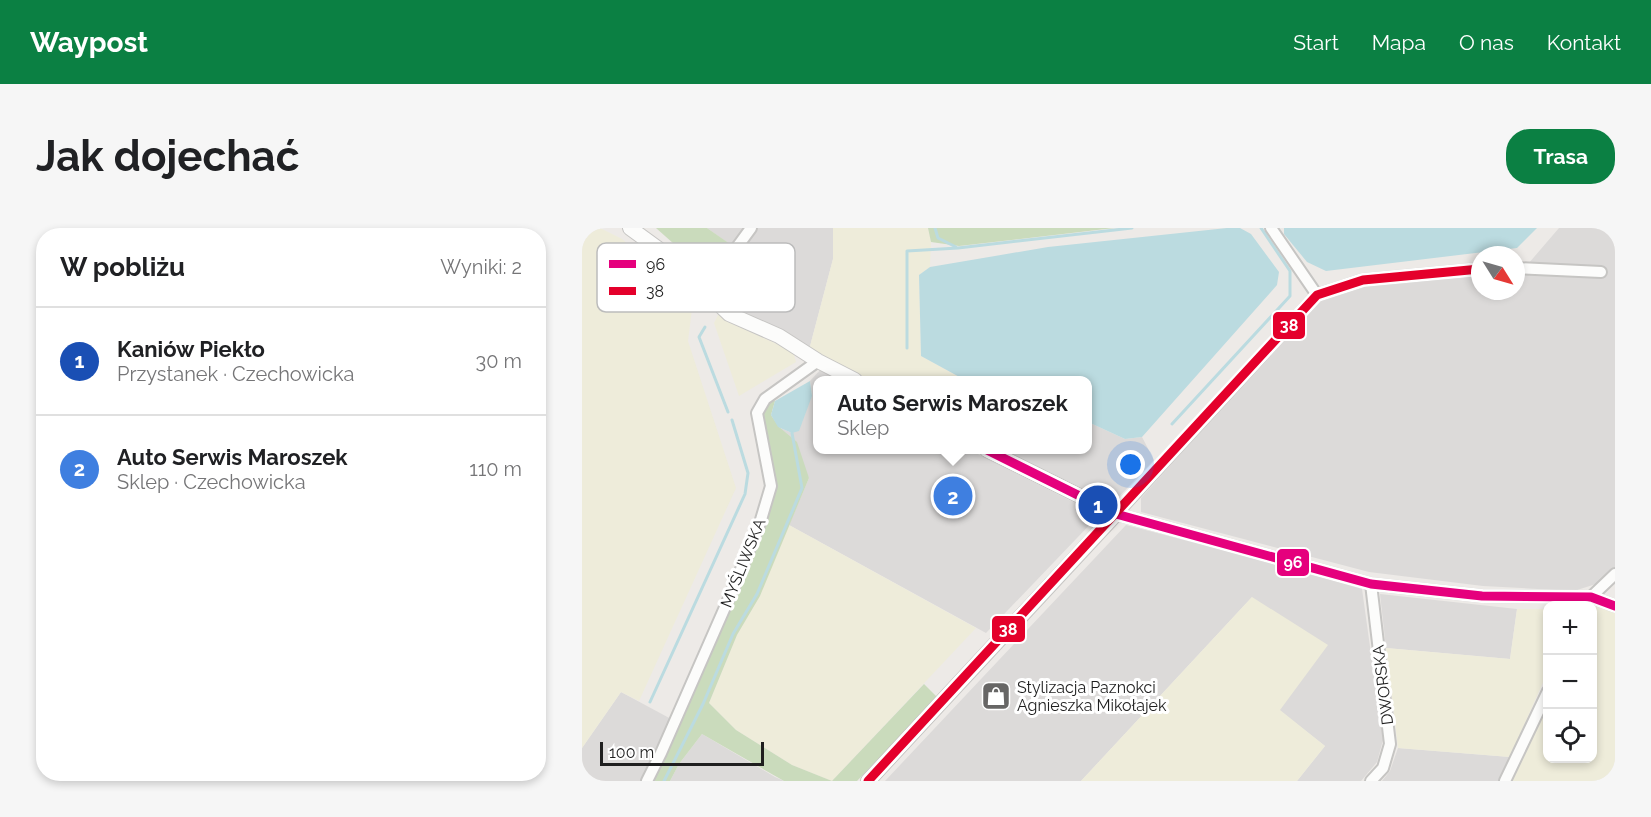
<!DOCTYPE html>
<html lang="pl">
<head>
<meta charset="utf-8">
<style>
	:root { --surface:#fff; --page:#f6f6f6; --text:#202124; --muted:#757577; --line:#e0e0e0; --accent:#0b8043 }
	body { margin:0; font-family:Raleway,sans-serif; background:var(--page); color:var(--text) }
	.controls { position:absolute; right:18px; bottom:18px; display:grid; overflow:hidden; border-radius:12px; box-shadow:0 3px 9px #0003 }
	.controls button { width:54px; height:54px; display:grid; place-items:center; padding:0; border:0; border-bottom:2px solid var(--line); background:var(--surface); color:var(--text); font:30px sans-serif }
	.compass { position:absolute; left:889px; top:18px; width:54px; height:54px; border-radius:50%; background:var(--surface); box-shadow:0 3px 9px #0003; rotate:127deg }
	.scale { position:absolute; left:18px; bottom:15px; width:164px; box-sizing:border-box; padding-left:6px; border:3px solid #1f1f1f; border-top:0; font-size:16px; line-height:21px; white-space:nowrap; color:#1f1f1f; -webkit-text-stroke:4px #fff; paint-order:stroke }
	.you { position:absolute; left:549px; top:237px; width:21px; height:21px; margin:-15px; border:4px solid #fff; border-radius:50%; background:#1a73e8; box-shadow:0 0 0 9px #1a73e833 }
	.badge { display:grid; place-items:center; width:39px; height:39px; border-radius:50%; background:var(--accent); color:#fff; font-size:20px; font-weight:700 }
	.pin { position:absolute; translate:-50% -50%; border:3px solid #fff; box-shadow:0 2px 6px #0006 }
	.popup { position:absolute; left:231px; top:148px; width:279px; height:78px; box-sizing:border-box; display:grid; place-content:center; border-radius:12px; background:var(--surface); filter:drop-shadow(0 2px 4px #0005); font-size:20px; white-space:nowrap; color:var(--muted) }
	.popup b { font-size:22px; color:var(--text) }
	.popup::after { content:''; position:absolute; left:50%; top:100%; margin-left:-12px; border:12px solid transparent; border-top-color:var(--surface) }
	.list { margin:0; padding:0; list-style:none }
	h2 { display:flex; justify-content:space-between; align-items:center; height:78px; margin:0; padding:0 24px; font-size:26px }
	h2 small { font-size:20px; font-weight:400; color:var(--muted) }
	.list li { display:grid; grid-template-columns:39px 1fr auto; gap:18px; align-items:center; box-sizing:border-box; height:108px; padding:0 24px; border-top:2px solid var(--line) }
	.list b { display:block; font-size:22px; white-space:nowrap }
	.list p { margin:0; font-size:20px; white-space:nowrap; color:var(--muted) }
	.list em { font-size:20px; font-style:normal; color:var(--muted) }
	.icon { flex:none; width:33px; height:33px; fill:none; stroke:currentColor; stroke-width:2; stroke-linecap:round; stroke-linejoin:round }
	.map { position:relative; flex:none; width:1033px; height:553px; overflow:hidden; border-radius:24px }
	header { display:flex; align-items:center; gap:36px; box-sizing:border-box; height:84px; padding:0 30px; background:var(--accent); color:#fff }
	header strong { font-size:28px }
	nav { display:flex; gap:33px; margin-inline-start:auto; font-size:21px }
	.intro { display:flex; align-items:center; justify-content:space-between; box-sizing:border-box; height:144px; padding:0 36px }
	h1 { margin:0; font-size:42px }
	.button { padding:15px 27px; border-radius:24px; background:var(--accent); color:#fff; font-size:21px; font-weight:700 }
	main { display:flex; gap:36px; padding:0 36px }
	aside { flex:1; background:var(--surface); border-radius:24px; box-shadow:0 3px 9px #0003 }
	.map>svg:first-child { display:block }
	.residential { fill:#dcdad9 }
	.farmland { fill:#eeecda }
	.forest { fill:#cadbbc }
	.water { fill:#bbdbe0 }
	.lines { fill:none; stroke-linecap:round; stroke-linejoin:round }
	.stream { stroke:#bbdbe0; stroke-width:3 }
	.minor-casing { stroke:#c6c5c3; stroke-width:14 }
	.tertiary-casing { stroke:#c6c5c3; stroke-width:16 }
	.minor { stroke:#fcfcfb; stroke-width:10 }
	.tertiary { stroke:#fcfcfb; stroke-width:14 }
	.bus-1-casing { stroke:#fff; stroke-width:14 }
	.bus-2-casing { stroke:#fff; stroke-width:14 }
	.bus-1 { stroke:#e5007d; stroke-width:9 }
	.bus-2 { stroke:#e4002b; stroke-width:9 }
	.labels { text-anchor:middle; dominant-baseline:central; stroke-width:6; stroke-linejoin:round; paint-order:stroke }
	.street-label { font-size:16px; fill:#1f1f1f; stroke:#fff }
	.poi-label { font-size:16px; fill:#1f1f1f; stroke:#fff; text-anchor:start }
	.key { fill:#fff; stroke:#bcbcbc; stroke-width:1.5 }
	.key-label { font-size:16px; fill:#1f1f1f }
	.line-badge { stroke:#fff; stroke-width:2 }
	.badge-label { font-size:16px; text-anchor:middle; font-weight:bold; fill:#fff }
</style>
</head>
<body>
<header>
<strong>Waypost</strong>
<nav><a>Start</a><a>Mapa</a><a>O nas</a><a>Kontakt</a></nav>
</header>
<div class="intro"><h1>Jak dojechać</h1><a class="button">Trasa</a></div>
<main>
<aside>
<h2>W pobliżu<small>Wyniki: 2</small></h2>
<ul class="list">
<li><span class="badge" style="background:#1a4fb4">1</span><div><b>Kaniów Piekło</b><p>Przystanek · Czechowicka</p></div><em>30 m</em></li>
<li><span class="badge" style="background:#3f7fe0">2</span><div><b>Auto Serwis Maroszek</b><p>Sklep · Czechowicka</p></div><em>110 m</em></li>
</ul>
</aside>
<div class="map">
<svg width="1033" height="553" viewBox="0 0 1033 553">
	<rect width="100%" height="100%" fill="#edeae7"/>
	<g class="residential">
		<polygon points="125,0 251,0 251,31 227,122 150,82 129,60 157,23"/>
		<polygon points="977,0 1033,0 1033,340 1017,355 992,363 901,358 787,344 559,284 559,270 738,71 782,55 898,44 898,63 934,63 934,43 940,43"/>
		<polygon points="239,141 259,152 236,152 236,222 388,222 517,287 404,405 207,297 227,250 196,199 210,205 230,168 228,153"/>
		<polygon points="506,194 543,211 560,209 572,232 531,275 421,222 506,222"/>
		<polygon points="544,297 699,337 780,361 801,512 795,534 779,553 715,553 743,518 697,482 670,369 499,553 303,553"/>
		<polygon points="798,366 935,381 928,431 804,420"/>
		<polygon points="39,464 91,492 62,553 0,553 0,520"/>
		<polygon points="120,506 193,549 202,553 88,553 97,536"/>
		<polygon points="816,520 928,529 916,553 800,553 808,543"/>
	</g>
	<g class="farmland">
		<polygon points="0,0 18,0 40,11 111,73 106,113 154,260 57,473 39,464 0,520"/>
		<polygon points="251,0 346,0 349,14 348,39 337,47 339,128 383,152 289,152 227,122 251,31"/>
		<polygon points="137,85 146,94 211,123 214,134 157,168 132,95"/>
		<polygon points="207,297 394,400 250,553 210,537 154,502 127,475 155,407 178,368"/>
		<polygon points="670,369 746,417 698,482 743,518 715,553 499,553"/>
		<polygon points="1013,374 1033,382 1033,553 928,553 965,474 966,530 1011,530 1011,379"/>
		<polygon points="935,381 965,381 966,443 928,529 816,520 804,420 928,431"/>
	</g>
	<g class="forest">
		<polygon points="74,0 125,0 148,16 127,47"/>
		<polygon points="346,0 532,0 377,18 349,14"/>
		<polygon points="185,173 193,173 189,187 197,199 215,214 227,250 178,368 155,407 127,475 154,502 210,537 250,553 202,553 120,506 97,536 88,553 71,553 193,258 179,183"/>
		<polygon points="342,456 355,469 275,553 250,553"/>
	</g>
	<g class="water">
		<polygon points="645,0 658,0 669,6 697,44 695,57 560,209 543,211 506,194 506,152 383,152 339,128 337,47 348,39 466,19"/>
		<polygon points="702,0 955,0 935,20 744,43 725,34 702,6"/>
		<polygon points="228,153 230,168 217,203 210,205 196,199 189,187 193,173"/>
	</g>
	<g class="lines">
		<g class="stream">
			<polyline points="353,0 356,10 374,19"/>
			<polyline points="123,99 117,109 146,184"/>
			<polyline points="325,120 325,23 376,20 550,0"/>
			<polyline points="590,196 708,68 708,43 679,0"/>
			<polyline points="68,474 163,266 166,245 150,192"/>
			<polyline points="82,553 121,476 151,406 175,366 220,260 210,205"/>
		</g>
		<g class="minor-casing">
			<g id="minor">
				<polyline points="689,0 735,67"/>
				<polyline points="934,40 1019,44"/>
				<polyline points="898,41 781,52 735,67 534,286 789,356 900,368 1009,369 1033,378"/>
				<polyline points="123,63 169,0"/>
				<polyline points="789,356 808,516 801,540 789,553"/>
				<polyline points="1005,377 1009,369 1033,346"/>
				<polyline points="65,553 79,525 151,361 178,295 189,258 175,185 183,171 236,133"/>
				<polyline points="923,553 966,463"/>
			</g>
		</g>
		<g class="tertiary-casing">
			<g id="tertiary">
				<polyline points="48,0 89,30 147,86 197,108 236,133 273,152"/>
				<polyline points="286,553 534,286 405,222"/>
			</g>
		</g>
		<use href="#minor" class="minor"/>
		<use href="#tertiary" class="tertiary"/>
		<g class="bus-1-casing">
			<polyline id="bus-1" points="405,222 534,286 789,356 900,368 1009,369 1033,378"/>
		</g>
		<g class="bus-2-casing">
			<polyline id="bus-2" points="286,553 735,67 781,52 898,41"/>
		</g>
		<use href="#bus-1" class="bus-1"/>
		<use href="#bus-2" class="bus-2"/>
	</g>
	<defs>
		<g id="shop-square" transform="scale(1.5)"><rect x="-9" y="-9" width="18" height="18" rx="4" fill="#676665" stroke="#fff"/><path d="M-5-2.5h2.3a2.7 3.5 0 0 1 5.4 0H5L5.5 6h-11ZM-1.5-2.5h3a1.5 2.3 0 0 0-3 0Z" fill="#fff"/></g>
	</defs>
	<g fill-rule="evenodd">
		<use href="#shop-square" x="414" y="468"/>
	</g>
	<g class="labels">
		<g class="street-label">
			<text transform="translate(161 335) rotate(-68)">MYŚLIWSKA</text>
			<text transform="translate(801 457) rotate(-97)">DWORSKA</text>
		</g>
		<g class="poi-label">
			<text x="435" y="459">Stylizacja Paznokci<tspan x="435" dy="18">Agnieszka Mikołajek</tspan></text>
		</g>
	</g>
	<rect x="15" y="15" width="198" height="69" rx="9" class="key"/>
	<rect x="27" y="32" width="27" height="8" fill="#e5007d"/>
	<rect x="27" y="59" width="27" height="8" fill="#e4002b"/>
	<g class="key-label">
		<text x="64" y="42">96</text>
		<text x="64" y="69">38</text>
	</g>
	<g class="line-badge">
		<rect x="690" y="83" width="34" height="29" rx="6" fill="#e4002b"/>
		<rect x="694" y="320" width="34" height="29" rx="6" fill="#e5007d"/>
		<rect x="409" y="387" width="35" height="28" rx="6" fill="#e4002b"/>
	</g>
	<g class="badge-label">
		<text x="707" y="103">38</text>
		<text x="711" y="340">96</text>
		<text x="426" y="407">38</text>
	</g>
</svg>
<div class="controls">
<button>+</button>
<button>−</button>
<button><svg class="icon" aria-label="locate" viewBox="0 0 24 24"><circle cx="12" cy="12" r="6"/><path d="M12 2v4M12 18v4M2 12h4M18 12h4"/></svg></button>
</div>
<svg class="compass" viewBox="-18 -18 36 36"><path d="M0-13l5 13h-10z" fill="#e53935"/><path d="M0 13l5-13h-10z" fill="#757577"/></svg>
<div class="scale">100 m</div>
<div class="you"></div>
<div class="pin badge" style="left:516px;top:277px;background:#1a4fb4">1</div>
<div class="pin badge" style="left:371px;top:268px;background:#3f7fe0">2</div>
<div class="popup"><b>Auto Serwis Maroszek</b>Sklep</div>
</div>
</main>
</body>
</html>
